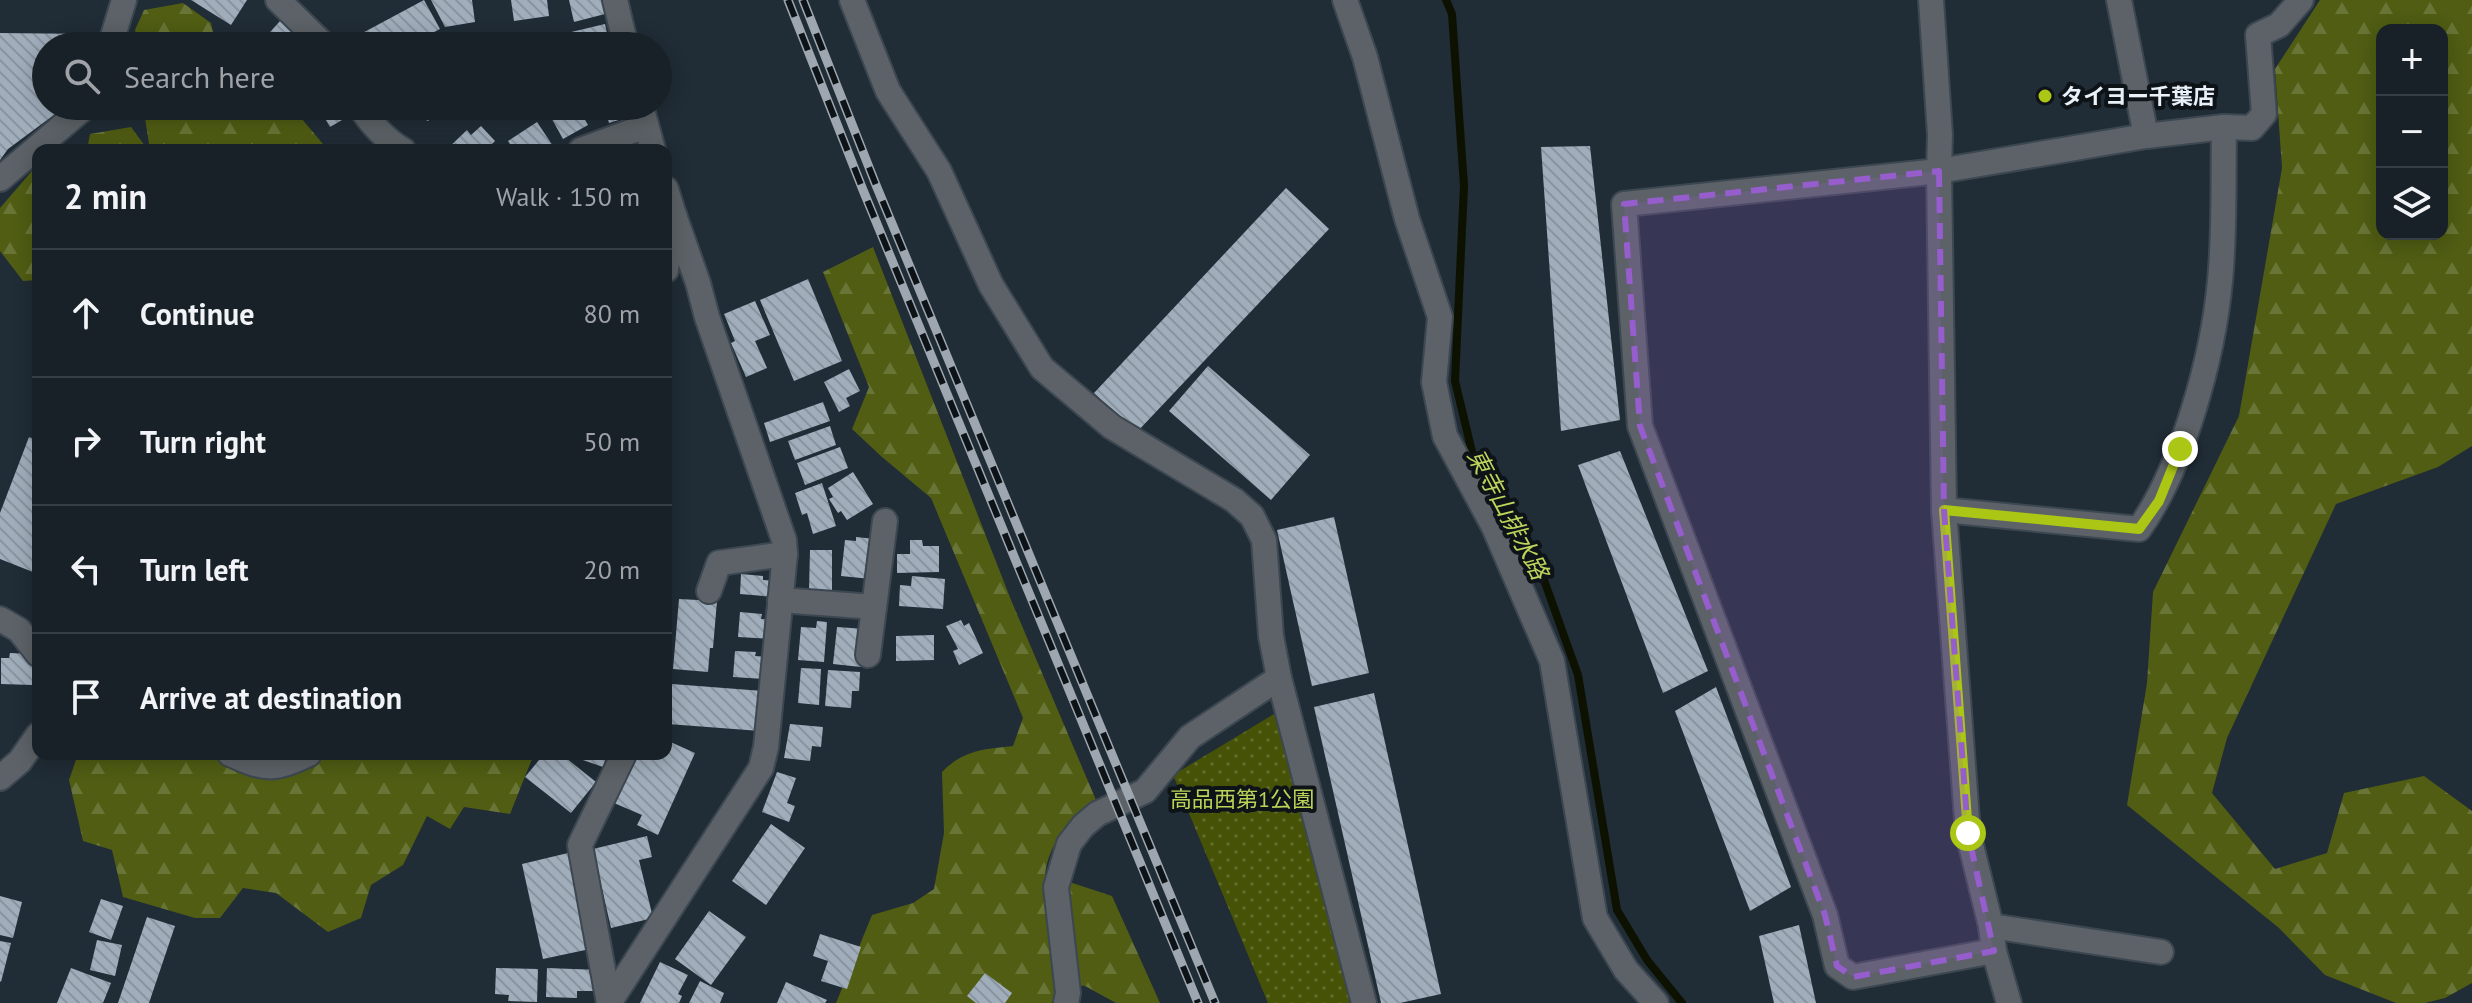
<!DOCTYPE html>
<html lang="en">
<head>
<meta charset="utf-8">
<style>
	:root { --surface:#182128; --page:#252e34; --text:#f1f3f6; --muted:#9fa3a8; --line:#363e45 }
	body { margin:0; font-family:"PT Sans","Noto Sans JP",sans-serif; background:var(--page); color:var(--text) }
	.controls { position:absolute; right:24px; top:24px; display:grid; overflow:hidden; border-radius:16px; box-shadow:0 4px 20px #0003 }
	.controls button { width:72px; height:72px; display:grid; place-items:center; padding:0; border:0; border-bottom:2px solid var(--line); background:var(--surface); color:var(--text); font:40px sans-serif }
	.stop { position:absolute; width:24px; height:24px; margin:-18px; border:6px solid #abc614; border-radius:50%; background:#fff }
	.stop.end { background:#abc614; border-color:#fff; box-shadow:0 2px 8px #0008 }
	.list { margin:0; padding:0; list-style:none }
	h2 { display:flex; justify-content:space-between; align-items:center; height:104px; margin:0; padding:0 32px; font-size:34px }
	h2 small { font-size:26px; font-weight:400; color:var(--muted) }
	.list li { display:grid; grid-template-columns:52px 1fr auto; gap:24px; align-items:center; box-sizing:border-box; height:128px; padding:0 32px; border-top:2px solid var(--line) }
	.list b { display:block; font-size:30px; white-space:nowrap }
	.list em { font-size:26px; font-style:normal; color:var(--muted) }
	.icon { flex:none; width:44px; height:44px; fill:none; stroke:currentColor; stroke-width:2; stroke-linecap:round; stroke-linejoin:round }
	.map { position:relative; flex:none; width:2472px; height:1003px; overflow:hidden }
	.search { position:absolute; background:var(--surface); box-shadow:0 4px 20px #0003; left:32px; top:32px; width:640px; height:88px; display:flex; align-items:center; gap:20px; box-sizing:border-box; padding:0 28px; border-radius:44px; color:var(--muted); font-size:30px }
	.panel { position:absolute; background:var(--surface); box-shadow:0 4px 20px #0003; left:32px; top:144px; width:640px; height:616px; border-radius:16px }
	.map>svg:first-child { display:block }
	.forest { fill:url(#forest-firs); fill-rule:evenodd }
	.park { fill:url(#park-dots) }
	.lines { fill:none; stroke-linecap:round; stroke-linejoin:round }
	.stream { stroke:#0d1200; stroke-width:8 }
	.building { fill:url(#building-back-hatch) }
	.minor-casing { stroke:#3c4751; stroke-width:28 }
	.minor { stroke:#5c6267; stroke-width:24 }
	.rail-casing { stroke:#9ea7b0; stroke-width:9 }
	.rail { stroke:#0e1318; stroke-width:6; stroke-dasharray:18; stroke-linecap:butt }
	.route { stroke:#abc614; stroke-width:10 }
	.marked { fill:#965dcd; fill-opacity:0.2; stroke:#965dcd; stroke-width:6; stroke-dasharray:16 10; stroke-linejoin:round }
	.poi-dot { fill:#abc614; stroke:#0e1318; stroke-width:3 }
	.labels { text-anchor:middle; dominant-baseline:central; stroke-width:8; stroke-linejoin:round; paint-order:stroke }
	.poi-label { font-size:22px; font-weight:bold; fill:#e9f0f8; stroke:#0e1318; text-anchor:start }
	.park-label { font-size:22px; fill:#bad258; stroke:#0e1318 }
	.water-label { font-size:24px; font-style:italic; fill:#bdd55b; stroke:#0e1318 }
</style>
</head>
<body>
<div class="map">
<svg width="2472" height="1003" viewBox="0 0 2472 1003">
	<defs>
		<pattern id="forest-firs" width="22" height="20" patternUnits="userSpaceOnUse" patternTransform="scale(2)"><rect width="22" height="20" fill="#505d13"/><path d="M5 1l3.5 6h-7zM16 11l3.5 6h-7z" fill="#697536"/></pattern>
		<pattern id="park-dots" width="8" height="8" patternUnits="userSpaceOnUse" patternTransform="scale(2)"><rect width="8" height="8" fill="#465206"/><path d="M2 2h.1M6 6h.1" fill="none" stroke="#616b2b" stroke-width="1.8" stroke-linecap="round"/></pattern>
		<pattern id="building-back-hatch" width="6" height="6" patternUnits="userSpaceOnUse" patternTransform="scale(2)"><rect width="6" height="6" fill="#a0aebc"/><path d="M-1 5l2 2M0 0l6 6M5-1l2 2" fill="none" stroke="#8a94a0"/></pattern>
	</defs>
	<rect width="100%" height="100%" fill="#202c36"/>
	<g class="forest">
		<path d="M 2320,0 L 2472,0 L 2472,446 L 2438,467 L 2336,504 L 2227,738 L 2212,793 L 2275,869 L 2327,853 L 2344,793 L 2424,776 L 2472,811 L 2472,983 L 2445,998 L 2425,1003 L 2396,1003 L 2325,975 L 2279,928 L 2127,805 L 2147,683 L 2153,592 L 2239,416 L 2282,168 L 2275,69 ZM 2382,30 L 2442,30 L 2442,234 L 2382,234 Z"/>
		<polygon points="183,3 211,23 216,46 139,46 135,30 144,10"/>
		<polygon points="146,106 291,106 328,150 150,150 144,112"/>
		<polygon points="131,127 148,150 87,150 90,134"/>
		<polygon points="38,164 38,280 23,281 0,251 0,208"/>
		<path d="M 873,247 L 1011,600 L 1096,800 C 1070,823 1050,839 1045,874 L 1112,896 L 1160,1003 L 1116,1003 L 1085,986 L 1061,984 L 1056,1003 L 836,1003 L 872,915 L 913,903 L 934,889 L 944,833 L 942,772 C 963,750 985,749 1013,746 L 1023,718 L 931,498 L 882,457 L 852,429 L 869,387 L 823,272 Z"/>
		<polygon points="78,754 534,754 510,814 464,807 450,829 427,816 403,865 371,885 361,918 328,932 276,893 243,888 220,918 195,918 123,897 112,850 83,841 69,780"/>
	</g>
	<polygon class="park" points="1274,714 1358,1003 1268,1003 1173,775"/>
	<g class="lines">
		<polyline class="stream" points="1446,0 1452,14 1464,186 1455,381 1473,456 1512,517 1539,566 1578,675 1617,910 1647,960 1682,1003"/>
	</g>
	<g class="building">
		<polygon points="191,0 247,0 231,25"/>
		<polygon points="424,0 440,29 407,46 360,46 355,37"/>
		<polygon points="431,0 472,0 475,22 445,27"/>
		<polygon points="511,0 547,0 549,16 514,21"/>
		<polygon points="569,0 602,0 605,14 574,22"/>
		<polygon points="281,20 305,42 301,46 265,46 261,42"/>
		<polygon points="605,24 610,46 570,46 567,33"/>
		<polygon points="0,33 91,34 91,46 46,46 46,106 66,106 8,149 0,160"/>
		<polygon points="311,106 350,106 354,113 330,127 319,108 313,111"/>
		<polygon points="421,106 464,106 427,121"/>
		<polygon points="559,106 577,106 588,125 563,139 548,112"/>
		<polygon points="599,106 622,106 625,118 609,123 605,109 600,111"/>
		<polygon points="537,122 553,146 548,150 514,150 508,141"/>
		<polygon points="481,126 495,141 486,150 446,150 467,130 471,135"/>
		<polygon points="1590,146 1620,420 1561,431 1541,147"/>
		<polygon points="1286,188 1329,229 1136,433 1094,393"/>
		<polygon points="808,279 842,361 794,381 760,300"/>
		<polygon points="755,301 770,335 755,341 767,368 746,377 731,343 735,341 724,314"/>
		<polygon points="1208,366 1310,455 1271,500 1169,411"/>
		<polygon points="849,369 860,391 846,398 850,406 839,412 824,382"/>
		<polygon points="823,402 830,421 770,442 764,423"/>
		<polygon points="830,426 836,445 795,460 788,441"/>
		<polygon points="29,437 38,441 38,574 0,559 0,513"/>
		<polygon points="840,447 848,468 805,485 797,463"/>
		<polygon points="1620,451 1708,671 1663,693 1578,465"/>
		<polygon points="853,472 873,504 847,520 841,511 838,513 829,499 833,497 828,488"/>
		<polygon points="822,483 836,526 813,534 807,513 802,515 795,493"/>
		<polygon points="1334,517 1369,673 1312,686 1277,530"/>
		<polygon points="856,537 875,539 871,579 841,576 845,540 856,541"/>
		<polygon points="910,540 922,540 923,546 939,546 939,572 897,573 897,554 910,554"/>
		<polygon points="810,550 832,550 832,590 809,590"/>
		<polygon points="741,574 763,576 763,580 776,581 775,597 740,594"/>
		<polygon points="912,576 945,579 943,609 899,606 900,585 911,586"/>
		<polygon points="679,599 717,601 713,648 710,648 708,672 673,669"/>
		<polygon points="740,612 762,614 761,619 772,619 771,639 738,637"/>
		<polygon points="961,620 964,626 969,623 983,653 959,665 953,651 958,649 946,626"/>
		<polygon points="817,621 827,622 824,662 798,660 801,627 816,628"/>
		<polygon points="837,627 865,629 861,667 833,664"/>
		<polygon points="934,635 934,660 896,661 896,636"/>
		<polygon points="735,651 756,652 755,656 767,657 766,679 733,677"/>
		<polygon points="10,653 32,654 32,685 1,684 1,658 9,658"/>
		<polygon points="801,668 821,669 819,705 798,703"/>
		<polygon points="828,670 860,672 859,691 852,691 851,708 825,706"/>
		<polygon points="672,684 763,691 760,731 668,724"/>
		<polygon points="1716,687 1791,887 1750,911 1675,711"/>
		<polygon points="1374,693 1441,994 1400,1003 1381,1003 1314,707"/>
		<polygon points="790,724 823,727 821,747 812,746 810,761 784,758"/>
		<polygon points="666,740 695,753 658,835 637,825 642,815 614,803 636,754 666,754"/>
		<polygon points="544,754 561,754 596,782 571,813 525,777"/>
		<polygon points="579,754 607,754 603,767 577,758"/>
		<polygon points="777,772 796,778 787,803 795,806 789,822 762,812"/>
		<polygon points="771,824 805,848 766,905 732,881"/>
		<polygon points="647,836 652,857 639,860 653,918 611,928 593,849"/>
		<polygon points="568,853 590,949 543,959 522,864"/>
		<polygon points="0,896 22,902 13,938 0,935"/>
		<polygon points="101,899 123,906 111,940 89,932"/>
		<polygon points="709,911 746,937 711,985 675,959"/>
		<polygon points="147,917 175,926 149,1003 118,1003"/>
		<polygon points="1799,925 1816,1003 1774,1003 1759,936"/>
		<polygon points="820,934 861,947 847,989 821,981 828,961 813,956"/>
		<polygon points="97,940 122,945 115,976 90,970"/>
		<polygon points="0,941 11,943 1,982 0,981"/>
		<polygon points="660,962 688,975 678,994 682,996 679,1003 640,1003"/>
		<polygon points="71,968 111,983 103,1003 57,1003"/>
		<polygon points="496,968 538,969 537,1002 508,1001 509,995 495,994"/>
		<polygon points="547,968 600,970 599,991 577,991 577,998 546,997"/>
		<polygon points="985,973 1012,993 1005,1003 976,1003 967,996"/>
		<polygon points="700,981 724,993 720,1003 689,1003"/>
		<polygon points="786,982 827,1000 825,1003 777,1003"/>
	</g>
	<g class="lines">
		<g class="minor-casing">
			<g id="minor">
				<polyline points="278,0 325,46"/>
				<polyline points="615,0 626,46"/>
				<polyline points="852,0 888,91 939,171 991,285 1042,368 1112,427 1234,500 1252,516 1264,540 1271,636 1279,678 1364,1003"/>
				<polyline points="1345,0 1365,57 1407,219 1440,317 1434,382 1445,436 1494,527 1552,661 1595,918 1626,970 1656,1003"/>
				<polyline points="1931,0 1940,135 1939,171 1944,510 1968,833 1991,926 1994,951 2009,1003"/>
				<polyline points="2119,0 2146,136"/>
				<polyline points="110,46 124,0"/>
				<path d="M 360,106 C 369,122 387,141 403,150"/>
				<polyline points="641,106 653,150"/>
				<polyline points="581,150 646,126"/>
				<polyline points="0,179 86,106"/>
				<polyline points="666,189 674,215 666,270"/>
				<path d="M 1944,510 L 2139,529 C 2183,467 2213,357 2220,281 C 2225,230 2223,178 2224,127"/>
				<polyline points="709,591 719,563 785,554"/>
				<polyline points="780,600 874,607"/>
				<polyline points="0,619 19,630 38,654"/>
				<polyline points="868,655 885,521"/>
				<path d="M 230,754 C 266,770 273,771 309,754"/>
				<polyline points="0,778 20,761 38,735"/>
				<polyline points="1991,926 2161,952"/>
				<polyline points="1994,951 1853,977 1837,966 1825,915 1640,426 1624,204 1939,171 2146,136 2224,127 2252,128 2264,114 2258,35 2279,25 2301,0"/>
				<polyline points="609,1003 761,768 766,747 785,554 784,540 707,317 698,283 674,215"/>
				<polyline points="609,1003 580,845 624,754"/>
				<polyline points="1066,1003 1068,993 1056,887 1069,844 1083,826 1097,814 1145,791 1190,737 1279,678"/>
			</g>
		</g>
		<use href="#minor" class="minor"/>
		<g class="rail-casing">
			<g id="rail">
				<polyline points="788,0 863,190 1198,1003"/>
				<polyline points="803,0 876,185 1215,1003"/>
			</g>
		</g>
		<use href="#rail" class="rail"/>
	</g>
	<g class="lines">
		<polyline class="route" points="1968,833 1944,510 2139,529 2159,501 2180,449"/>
	</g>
	<path class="marked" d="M 1939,171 L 1944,510 L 1968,833 L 1994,951 L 1853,977 L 1837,966 L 1825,915 L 1640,426 L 1624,204 Z"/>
	<circle class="poi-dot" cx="2045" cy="96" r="8"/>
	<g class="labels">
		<g class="poi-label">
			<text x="2061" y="96">タイヨー千葉店</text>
		</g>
		<g class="park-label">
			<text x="1242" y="799">高品西第1公園</text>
		</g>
		<g class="water-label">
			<text transform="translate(1508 514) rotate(62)">東寺山排水路</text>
		</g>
	</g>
</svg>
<div class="controls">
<button>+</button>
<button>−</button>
<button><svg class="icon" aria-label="layers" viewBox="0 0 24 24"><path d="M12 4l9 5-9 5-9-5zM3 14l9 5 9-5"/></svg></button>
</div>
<div class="stop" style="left:1968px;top:833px"></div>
<div class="stop end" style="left:2180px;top:449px"></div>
<div class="search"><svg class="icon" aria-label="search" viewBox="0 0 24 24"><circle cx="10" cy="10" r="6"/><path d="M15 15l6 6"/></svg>Search here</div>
<section class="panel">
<h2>2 min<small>Walk · 150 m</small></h2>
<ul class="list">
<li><svg class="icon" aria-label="ahead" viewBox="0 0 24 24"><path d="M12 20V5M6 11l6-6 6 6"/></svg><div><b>Continue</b></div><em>80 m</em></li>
<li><svg class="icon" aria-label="right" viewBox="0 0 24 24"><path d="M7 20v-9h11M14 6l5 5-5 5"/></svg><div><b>Turn right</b></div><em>50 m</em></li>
<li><svg class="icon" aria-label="left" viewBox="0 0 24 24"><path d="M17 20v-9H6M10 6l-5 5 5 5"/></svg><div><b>Turn left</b></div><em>20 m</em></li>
<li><svg class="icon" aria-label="arrive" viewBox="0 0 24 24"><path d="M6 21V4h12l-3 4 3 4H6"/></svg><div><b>Arrive at destination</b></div></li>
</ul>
</section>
</div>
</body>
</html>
